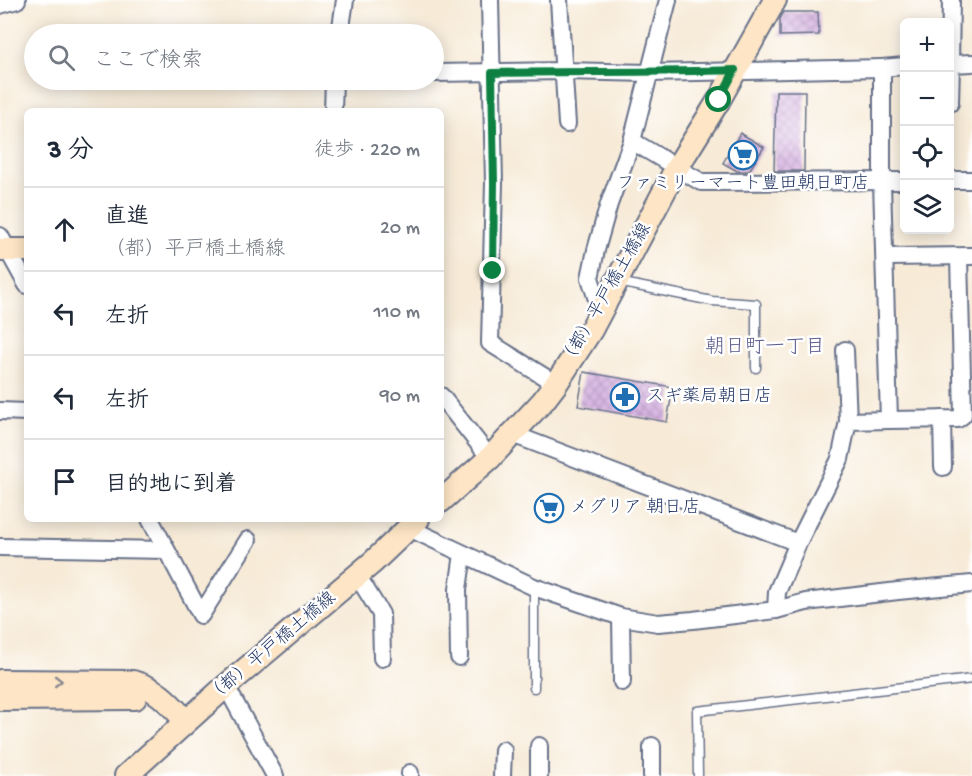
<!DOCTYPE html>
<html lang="ja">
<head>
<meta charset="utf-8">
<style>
	:root { --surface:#fff; --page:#f6f6f7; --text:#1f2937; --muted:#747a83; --line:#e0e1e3 }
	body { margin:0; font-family:"Gochi Hand","Klee One",sans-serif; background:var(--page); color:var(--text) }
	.controls { position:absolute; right:18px; top:18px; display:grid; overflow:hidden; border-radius:9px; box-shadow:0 3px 15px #0003 }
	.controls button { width:54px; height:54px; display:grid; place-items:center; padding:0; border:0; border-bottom:2px solid var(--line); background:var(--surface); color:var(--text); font:30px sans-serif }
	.stop { position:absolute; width:18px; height:18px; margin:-14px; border:4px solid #0b8043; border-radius:50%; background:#fff }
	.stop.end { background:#0b8043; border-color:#fff; box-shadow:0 2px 6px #0008 }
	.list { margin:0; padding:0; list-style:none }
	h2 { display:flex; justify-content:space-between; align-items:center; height:78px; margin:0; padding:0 24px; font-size:26px }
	h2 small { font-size:20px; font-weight:400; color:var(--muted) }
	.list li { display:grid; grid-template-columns:39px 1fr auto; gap:18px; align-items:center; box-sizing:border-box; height:84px; padding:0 24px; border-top:2px solid var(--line) }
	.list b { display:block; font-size:22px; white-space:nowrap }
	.list p { margin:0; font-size:20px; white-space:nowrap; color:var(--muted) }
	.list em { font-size:20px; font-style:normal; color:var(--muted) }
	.icon { flex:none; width:33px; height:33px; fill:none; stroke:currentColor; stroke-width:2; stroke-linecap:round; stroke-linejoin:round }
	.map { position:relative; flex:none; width:972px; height:776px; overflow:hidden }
	.search { position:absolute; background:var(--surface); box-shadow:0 3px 15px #0003; left:24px; top:24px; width:420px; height:66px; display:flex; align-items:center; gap:15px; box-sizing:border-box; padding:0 21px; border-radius:33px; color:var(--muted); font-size:22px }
	.panel { position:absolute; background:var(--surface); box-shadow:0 3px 15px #0003; left:24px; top:108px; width:420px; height:414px; border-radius:9px }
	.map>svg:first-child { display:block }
	.building { fill:url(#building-cross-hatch) }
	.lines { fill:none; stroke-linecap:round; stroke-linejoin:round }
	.lane-casing { stroke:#687189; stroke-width:11 }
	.street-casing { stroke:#687189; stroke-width:20 }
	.secondary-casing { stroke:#687189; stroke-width:26 }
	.lane { stroke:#fff; stroke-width:8 }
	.street { stroke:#fff; stroke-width:16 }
	.secondary { stroke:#fde5c5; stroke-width:22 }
	.oneway { stroke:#8c8a92 }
	.route { stroke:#0b8043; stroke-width:8 }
	.labels { text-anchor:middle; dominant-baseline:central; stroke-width:5; stroke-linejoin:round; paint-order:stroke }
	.poi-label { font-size:18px; fill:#1b2f5e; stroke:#fff; text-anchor:start }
	.street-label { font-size:18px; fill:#1b2f5e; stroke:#fff }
	.neighbourhood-label { font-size:20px; fill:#5c5c8c; stroke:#fff }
</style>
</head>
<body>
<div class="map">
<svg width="972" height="776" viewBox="0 0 972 776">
	<defs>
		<pattern id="building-cross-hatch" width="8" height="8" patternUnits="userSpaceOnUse" patternTransform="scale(1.5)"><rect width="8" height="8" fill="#d6b1e1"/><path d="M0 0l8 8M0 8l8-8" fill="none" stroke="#ad90ba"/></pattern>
	</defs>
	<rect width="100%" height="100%" fill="#fff"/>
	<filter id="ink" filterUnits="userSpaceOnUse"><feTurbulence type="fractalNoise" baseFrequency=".0167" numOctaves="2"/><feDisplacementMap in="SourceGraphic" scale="12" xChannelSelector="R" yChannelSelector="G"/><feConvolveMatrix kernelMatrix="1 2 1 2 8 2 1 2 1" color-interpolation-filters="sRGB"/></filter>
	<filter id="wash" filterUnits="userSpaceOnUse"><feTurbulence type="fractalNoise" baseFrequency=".008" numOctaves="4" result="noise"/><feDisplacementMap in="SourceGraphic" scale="24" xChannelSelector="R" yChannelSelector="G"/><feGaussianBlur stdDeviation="1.35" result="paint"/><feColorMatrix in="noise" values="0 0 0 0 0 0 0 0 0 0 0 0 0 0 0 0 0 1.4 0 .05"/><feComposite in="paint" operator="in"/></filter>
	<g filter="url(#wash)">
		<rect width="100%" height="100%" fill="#f7ebd8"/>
		<g id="blocks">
			<g class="building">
				<polygon points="784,12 818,12 819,35 780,36 780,19"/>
				<polygon points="776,91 805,91 804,171 774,171"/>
				<polygon points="740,133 764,147 749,171 737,171 723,163"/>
				<polygon points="584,372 673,387 667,422 578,406"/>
			</g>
		</g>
	</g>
	<g filter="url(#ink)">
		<use href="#blocks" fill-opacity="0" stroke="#687189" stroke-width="1.5"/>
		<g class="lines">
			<g class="lane-casing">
				<g id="lane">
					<polyline points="618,282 712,301 756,304 756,368"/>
					<polyline points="534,587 534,688"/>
					<polyline points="698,776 697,711 972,679"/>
				</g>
			</g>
			<g class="street-casing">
				<g id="street">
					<polyline points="490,0 494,183 490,343 556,384"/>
					<polyline points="559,0 567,124"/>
					<polyline points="0,5 17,0"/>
					<polyline points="340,34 345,0"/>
					<polyline points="950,64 951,0"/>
					<polyline points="882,68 904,66"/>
					<polyline points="434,73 564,71 649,73 882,68 882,182 889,420 848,421 840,459 798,543 777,592 776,610"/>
					<polyline points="950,103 951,64 972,63"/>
					<polyline points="333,111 334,80"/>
					<polyline points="632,141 701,182 904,181"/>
					<polyline points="950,180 972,180"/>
					<polyline points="0,236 27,285"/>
					<polyline points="885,257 972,256"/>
					<polyline points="601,312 590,278 596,250 609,204 632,141 668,0"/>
					<polyline points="845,350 848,421"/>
					<polyline points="441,396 490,458"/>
					<polyline points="0,411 27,412"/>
					<polyline points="942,419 943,467"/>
					<polyline points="889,420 958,419 963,415 959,257"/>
					<polyline points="512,434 798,543"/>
					<polyline points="150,519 201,615 248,540"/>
					<polyline points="407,527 534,587 621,617 658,623 693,620 776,610 806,602 898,591 972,584"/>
					<polyline points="0,547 166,550"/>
					<polyline points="357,575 381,614 382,658"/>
					<polyline points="621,617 622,682"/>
					<polyline points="459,657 458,589 463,554"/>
					<polyline points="226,686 275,776"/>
					<polyline points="652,746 652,776"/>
					<polyline points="410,773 410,776"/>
					<polyline points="502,776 503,750"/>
					<polyline points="539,776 539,746"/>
				</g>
			</g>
			<g class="secondary-casing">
				<g id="secondary">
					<polyline points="0,250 27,250"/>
					<polyline points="441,501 490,458 543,401 556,384 591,330 676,169 719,100 775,0"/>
					<path d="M 0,681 L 133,682 C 157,688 170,704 186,721"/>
					<polyline points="0,699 135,698"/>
					<polyline points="126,776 226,686 373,562 418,519"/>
				</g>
			</g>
			<use href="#lane" class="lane"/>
			<use href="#street" class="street"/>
			<use href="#secondary" class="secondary"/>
		</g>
		<defs><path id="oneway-chevron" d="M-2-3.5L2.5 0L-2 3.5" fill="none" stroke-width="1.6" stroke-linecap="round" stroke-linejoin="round" transform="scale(1.5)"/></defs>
		<use class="oneway" href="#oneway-chevron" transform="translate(58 681)"/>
	</g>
	<g class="lines" filter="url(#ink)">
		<path class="route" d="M 493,271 L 494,183 L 492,73 C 573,71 654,73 735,70 L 719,100"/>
	</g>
	<defs>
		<g id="supermarket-ring" transform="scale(1.5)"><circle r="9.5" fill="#fff" stroke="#1f6fb2" stroke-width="1.5"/><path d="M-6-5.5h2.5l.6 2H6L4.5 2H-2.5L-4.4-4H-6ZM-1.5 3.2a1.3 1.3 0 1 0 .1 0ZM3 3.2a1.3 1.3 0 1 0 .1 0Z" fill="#1f6fb2"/></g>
		<g id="pharmacy-ring" transform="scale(1.5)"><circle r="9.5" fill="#fff" stroke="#1f6fb2" stroke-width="1.5"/><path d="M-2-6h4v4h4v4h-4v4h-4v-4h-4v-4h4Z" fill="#1f6fb2"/></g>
	</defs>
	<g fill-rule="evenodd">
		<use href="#supermarket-ring" x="743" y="155"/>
		<use href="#pharmacy-ring" x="625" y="397"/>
		<use href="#supermarket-ring" x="549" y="508"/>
	</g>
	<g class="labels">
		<g class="poi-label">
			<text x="743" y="184" text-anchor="middle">ファミリーマート豊田朝日町店</text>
			<text x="646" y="397">スギ薬局朝日店</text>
			<text x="570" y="508">メグリア 朝日店</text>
		</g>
		<g class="street-label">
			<text transform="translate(607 295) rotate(-60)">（都）平戸橋土橋線</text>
			<text transform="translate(272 648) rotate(-40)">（都）平戸橋土橋線</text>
		</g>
		<g class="neighbourhood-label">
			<text x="765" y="348">朝日町一丁目</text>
		</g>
	</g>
</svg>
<div class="controls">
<button>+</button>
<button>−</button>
<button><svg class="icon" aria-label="locate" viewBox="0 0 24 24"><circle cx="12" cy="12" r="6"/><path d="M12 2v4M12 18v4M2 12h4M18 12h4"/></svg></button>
<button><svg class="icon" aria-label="layers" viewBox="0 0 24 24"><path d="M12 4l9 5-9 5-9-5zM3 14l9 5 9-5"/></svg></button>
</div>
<div class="stop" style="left:719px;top:100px"></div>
<div class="stop end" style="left:493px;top:271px"></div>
<div class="search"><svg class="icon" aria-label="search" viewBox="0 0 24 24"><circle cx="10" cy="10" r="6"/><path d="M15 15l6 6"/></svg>ここで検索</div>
<section class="panel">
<h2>3 分<small>徒歩 · 220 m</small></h2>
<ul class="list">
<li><svg class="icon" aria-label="ahead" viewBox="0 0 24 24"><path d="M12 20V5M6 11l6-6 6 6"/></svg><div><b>直進</b><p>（都）平戸橋土橋線</p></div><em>20 m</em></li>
<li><svg class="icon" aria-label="left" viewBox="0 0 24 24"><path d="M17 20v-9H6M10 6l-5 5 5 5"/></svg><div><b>左折</b></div><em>110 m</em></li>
<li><svg class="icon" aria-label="left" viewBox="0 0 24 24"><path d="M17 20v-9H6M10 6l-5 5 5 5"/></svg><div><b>左折</b></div><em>90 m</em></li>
<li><svg class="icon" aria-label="arrive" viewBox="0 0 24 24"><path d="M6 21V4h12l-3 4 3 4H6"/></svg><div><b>目的地に到着</b></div></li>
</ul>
</section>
</div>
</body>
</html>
